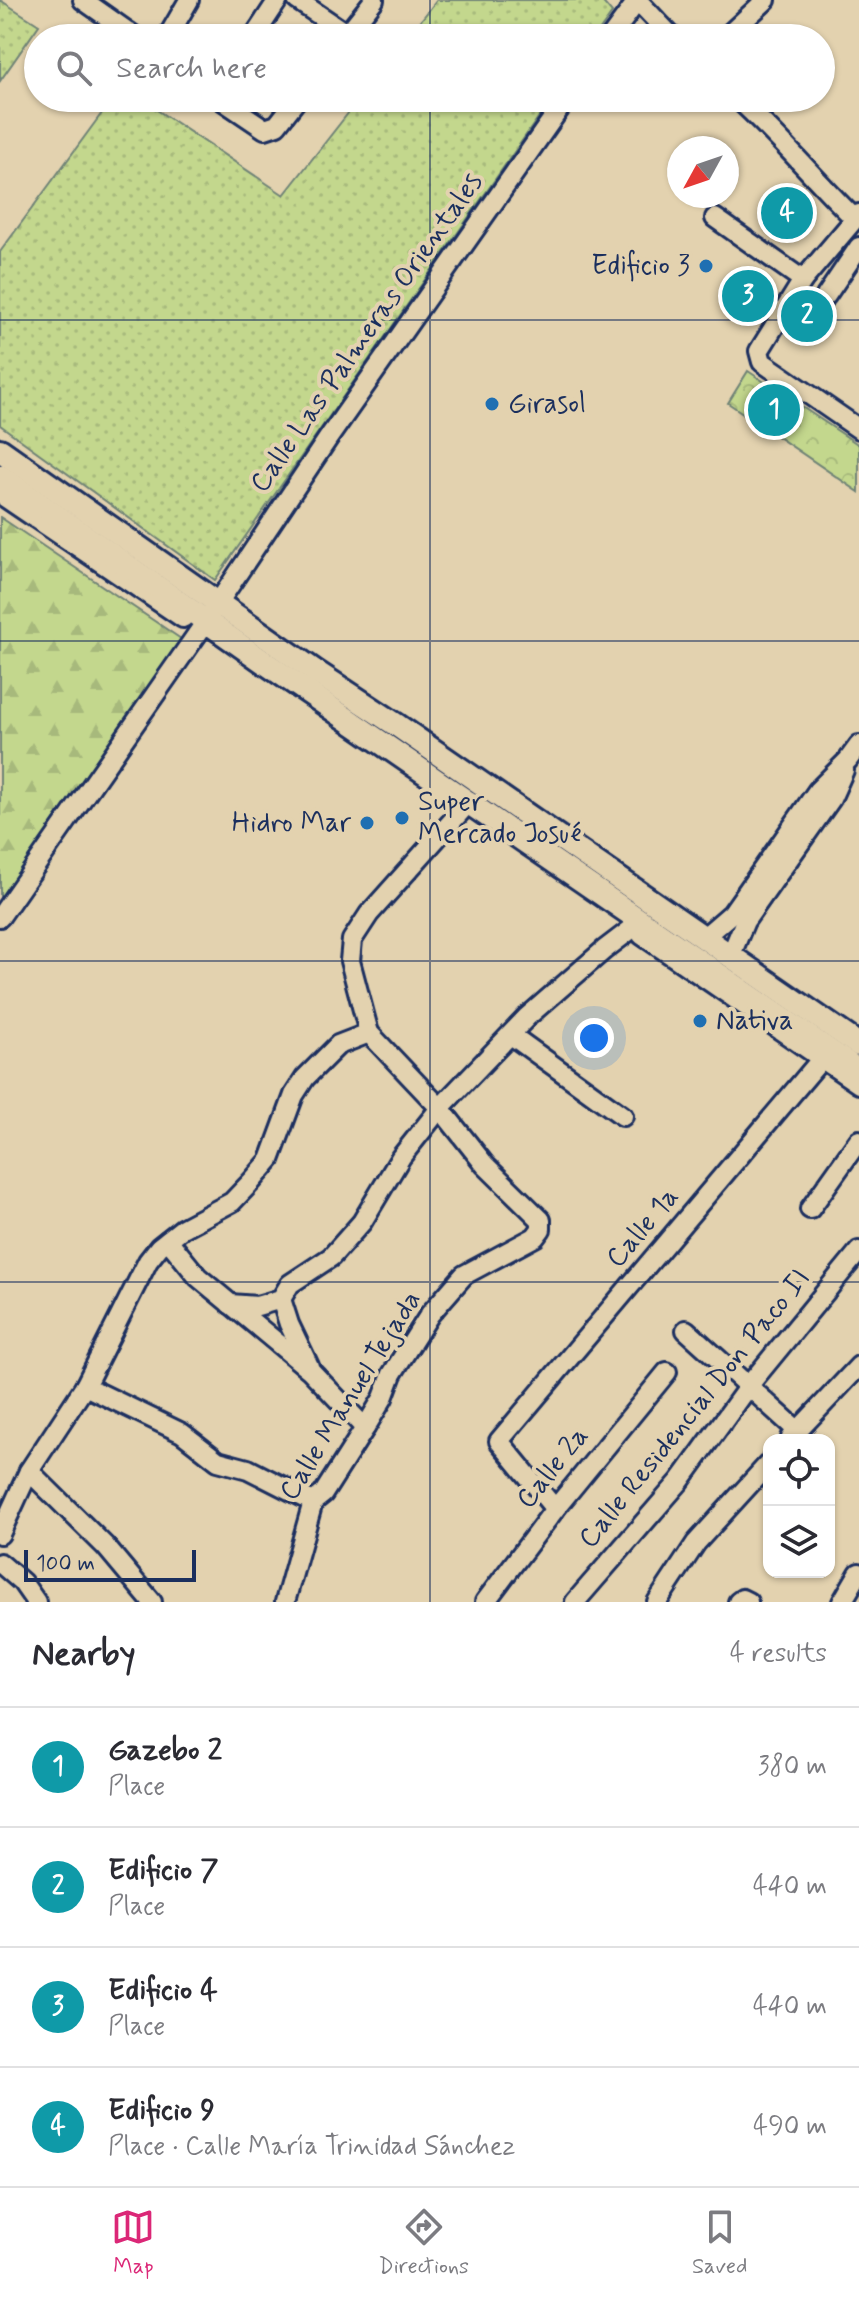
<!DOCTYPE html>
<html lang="en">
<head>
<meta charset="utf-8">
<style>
	:root { --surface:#fff; --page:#f2f2f3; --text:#2b2b33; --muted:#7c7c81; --line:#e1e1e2; --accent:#db2777 }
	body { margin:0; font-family:Mynerve,sans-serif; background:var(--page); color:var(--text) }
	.controls { position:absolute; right:24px; bottom:24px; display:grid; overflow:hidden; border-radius:16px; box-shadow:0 2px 6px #0004 }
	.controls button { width:72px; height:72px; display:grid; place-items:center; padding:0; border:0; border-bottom:2px solid var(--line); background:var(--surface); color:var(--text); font:40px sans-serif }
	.compass { position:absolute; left:667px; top:136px; width:72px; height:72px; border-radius:50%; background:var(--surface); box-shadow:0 2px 6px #0004; rotate:230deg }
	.scale { position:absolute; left:24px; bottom:20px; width:172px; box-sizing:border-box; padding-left:8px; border:4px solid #1b2f5e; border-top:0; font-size:22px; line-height:28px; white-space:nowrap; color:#1b2f5e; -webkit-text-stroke:6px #e3d2af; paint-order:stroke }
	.you { position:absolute; left:594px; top:1038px; width:28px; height:28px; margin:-20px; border:6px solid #fff; border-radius:50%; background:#1a73e8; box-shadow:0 0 0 12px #1a73e833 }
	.badge { display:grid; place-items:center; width:52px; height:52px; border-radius:50%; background:var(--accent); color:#fff; font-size:26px; font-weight:700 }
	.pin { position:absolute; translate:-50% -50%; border:4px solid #fff; box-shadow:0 2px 8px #0006 }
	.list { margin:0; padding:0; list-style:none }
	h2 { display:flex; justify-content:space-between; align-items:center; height:104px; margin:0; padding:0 32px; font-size:34px }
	h2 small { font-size:26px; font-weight:400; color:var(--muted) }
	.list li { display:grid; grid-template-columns:52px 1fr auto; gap:24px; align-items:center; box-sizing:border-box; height:120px; padding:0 32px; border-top:2px solid var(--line) }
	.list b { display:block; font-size:30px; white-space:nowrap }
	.list p { margin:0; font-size:26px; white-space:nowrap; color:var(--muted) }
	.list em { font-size:26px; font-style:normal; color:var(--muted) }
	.icon { flex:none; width:44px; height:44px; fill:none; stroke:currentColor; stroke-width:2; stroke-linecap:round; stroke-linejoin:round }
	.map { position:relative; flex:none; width:859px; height:1602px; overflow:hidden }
	.search { position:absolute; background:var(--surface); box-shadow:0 2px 6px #0004; left:24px; right:24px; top:24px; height:88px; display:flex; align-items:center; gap:20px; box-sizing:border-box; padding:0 28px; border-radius:44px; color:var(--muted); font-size:30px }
	.sheet { height:584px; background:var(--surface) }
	nav { display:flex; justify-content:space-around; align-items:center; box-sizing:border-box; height:112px; border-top:2px solid var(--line); background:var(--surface); font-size:22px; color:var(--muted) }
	nav a { display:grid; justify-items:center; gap:4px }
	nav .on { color:var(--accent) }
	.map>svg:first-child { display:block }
	.grass { fill:url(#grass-dots); stroke:#6f8376; stroke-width:2 }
	.forest { fill:url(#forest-firs); stroke:#6f8376; stroke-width:2 }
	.park { fill:url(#park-crowns); stroke:#6f8376; stroke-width:2 }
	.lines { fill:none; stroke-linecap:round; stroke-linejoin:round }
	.minor-casing { stroke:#1b2f5e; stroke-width:24 }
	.major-casing { stroke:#1b2f5e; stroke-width:28 }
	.minor { stroke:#e3d2af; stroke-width:18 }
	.major { stroke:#e3d2af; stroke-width:22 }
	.grid { fill:none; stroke:#1b2f5e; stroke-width:2; stroke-opacity:0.55 }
	.poi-dot { fill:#1f6fb2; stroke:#e3d2af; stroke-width:3 }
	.labels { text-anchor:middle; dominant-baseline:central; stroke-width:8; stroke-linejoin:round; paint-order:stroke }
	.poi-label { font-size:28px; fill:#1b2f5e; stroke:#e3d2af; text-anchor:start }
	.street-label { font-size:28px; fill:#1b2f5e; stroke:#e3d2af }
</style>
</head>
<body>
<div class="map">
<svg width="859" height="1602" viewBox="0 0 859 1602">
	<defs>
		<pattern id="grass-dots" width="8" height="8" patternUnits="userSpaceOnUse" patternTransform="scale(2)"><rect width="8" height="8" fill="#c3d78d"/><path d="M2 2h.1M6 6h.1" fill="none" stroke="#a7b97c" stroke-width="1.8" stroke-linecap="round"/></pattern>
		<pattern id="forest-firs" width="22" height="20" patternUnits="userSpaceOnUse" patternTransform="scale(2)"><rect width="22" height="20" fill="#c3d78d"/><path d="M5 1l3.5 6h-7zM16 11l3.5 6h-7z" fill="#a7b97c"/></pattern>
		<pattern id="park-crowns" width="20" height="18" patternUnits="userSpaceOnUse" patternTransform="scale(2)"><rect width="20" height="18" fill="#c3d78d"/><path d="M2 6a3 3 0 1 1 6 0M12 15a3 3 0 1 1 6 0" fill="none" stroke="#a7b97c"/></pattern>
	</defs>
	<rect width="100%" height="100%" fill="#e3d2af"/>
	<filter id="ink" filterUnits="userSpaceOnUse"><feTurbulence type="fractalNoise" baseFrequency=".0125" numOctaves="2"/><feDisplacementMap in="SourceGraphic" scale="16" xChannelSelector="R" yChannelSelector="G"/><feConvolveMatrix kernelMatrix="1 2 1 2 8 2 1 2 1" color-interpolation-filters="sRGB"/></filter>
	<g filter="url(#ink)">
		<g class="grass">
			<polygon points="0,0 39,25 0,81"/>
			<polygon points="437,0 601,0 612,13 594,38 407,38"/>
			<polygon points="113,98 139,98 284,195 360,98 552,98 215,580 0,425 0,252"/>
		</g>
		<polygon class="forest" points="0,517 181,639 0,903"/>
		<polygon class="park" points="748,371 859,445 859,492 728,403"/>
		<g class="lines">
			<g class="minor-casing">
				<g id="minor">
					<polyline points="83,0 137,38"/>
					<polyline points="297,0 347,34"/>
					<polyline points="638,1 673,38"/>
					<polyline points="167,38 189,0"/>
					<polyline points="253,38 278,0"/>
					<polyline points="344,38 374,0"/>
					<polyline points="610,38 638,0"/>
					<polyline points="725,38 766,0"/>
					<polyline points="219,98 265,129 277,125 298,98"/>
					<path d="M 737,98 C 779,136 814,179 854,218"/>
					<polyline points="859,214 803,280 759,351 762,362 859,429"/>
					<polyline points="715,218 803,280"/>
					<polyline points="826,296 859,247"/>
					<polyline points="0,494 183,618"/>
					<polyline points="0,917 200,630 329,437 567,98"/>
					<polyline points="642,935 859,1084"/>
					<polyline points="703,938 732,913 818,790 848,760 859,745"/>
					<polyline points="730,957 745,921 831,799 844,770"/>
					<polyline points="369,1033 350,961 352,940 369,914 470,801"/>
					<polyline points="511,1035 623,1116"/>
					<polyline points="810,1209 859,1140"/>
					<polyline points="168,1240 198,1277 310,1370 365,1428"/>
					<polyline points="281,1299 289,1324 309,1366"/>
					<polyline points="230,1304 257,1306 281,1299 290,1284 331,1257 362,1222 401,1157 440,1108 527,1017 604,950 642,921"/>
					<polyline points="686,1330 798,1431"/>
					<polyline points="85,1386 182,1433 218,1461 248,1469 313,1502"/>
					<polyline points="791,1438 859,1366"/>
					<polyline points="29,1471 106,1547 152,1602"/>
					<polyline points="555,1509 499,1441 829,1050"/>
					<polyline points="0,1534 29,1471 85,1386 148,1261 159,1247 183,1228 232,1202 252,1181 270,1160 294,1095 305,1078 338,1045 369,1033"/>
					<polyline points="0,1563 22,1582 36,1602"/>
					<polyline points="285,1602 313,1502 323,1494 365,1428 383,1398 392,1374 430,1314 464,1275 535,1237 541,1229 541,1220 485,1165 440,1108 369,1033"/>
					<polyline points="485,1602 555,1509 667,1372"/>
					<polyline points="575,1602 680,1481 754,1379 859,1251"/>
					<polyline points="657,1602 696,1543 769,1463"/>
					<polyline points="738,1602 742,1599 748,1602"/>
					<polyline points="842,1602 859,1573"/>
				</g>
			</g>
			<g class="major-casing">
				<g id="major">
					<polyline points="0,450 316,672 398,726 859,1045"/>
					<polyline points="0,476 264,662 859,1071"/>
				</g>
			</g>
			<use href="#minor" class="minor"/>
			<use href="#major" class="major"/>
		</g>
	</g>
	<path class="grid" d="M 430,0 L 430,38M 430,98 L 430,1602M 0,320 L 859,320M 0,641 L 859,641M 0,961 L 859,961M 0,1282 L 859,1282"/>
	<g class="poi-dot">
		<circle cx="706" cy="266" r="8"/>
		<circle cx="492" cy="404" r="8"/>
		<circle cx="402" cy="818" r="8"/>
		<circle cx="367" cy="823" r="8"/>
		<circle cx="700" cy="1021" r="8"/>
	</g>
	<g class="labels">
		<g class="poi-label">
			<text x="690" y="266" text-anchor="end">Edificio 3</text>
			<text x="508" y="404">Girasol</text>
			<text x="418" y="802">Super<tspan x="418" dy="32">Mercado Josué</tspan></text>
			<text x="351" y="823" text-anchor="end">Hidro Mar</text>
			<text x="716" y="1021">Nativa</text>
		</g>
		<g class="street-label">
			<text transform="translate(367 333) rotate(-55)">Calle Las Palmeras Orientales</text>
			<text transform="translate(643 1228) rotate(-50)">Calle 1a</text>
			<text transform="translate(351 1396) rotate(-58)">Calle Manuel Tejada</text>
			<text transform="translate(695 1409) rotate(-51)">Calle Residencial Don Paco II</text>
			<text transform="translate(553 1468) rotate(-51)">Calle 2a</text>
		</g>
	</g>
</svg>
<div class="controls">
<button><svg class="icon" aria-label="locate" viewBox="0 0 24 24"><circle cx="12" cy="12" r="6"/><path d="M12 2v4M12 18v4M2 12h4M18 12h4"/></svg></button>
<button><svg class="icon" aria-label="layers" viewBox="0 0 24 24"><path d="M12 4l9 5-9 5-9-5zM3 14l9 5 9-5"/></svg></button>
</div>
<svg class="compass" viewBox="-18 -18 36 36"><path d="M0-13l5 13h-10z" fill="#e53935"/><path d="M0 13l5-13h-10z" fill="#7c7c81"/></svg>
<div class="scale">100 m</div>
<div class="you"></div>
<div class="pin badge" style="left:774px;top:410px;background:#0f9aa8">1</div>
<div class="pin badge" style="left:807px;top:316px;background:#0f9aa8">2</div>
<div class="pin badge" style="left:748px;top:296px;background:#0f9aa8">3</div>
<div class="pin badge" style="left:787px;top:213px;background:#0f9aa8">4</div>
<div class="search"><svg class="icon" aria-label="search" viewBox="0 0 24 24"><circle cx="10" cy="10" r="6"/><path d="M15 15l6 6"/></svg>Search here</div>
</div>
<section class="sheet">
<h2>Nearby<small>4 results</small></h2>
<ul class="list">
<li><span class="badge" style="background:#0f9aa8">1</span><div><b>Gazebo 2</b><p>Place</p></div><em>380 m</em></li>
<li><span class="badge" style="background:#0f9aa8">2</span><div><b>Edificio 7</b><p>Place</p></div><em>440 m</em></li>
<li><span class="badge" style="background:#0f9aa8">3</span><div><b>Edificio 4</b><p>Place</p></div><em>440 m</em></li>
<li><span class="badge" style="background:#0f9aa8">4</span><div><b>Edificio 9</b><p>Place · Calle María Trinidad Sánchez</p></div><em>490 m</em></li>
</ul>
</section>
<nav>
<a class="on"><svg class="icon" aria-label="map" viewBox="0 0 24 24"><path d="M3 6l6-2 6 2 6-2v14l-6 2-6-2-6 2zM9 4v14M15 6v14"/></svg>Map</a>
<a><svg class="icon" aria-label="directions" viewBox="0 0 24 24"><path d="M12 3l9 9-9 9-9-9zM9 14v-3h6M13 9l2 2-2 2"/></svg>Directions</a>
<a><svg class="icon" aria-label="saved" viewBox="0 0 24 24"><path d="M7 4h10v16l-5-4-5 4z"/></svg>Saved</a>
</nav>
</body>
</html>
